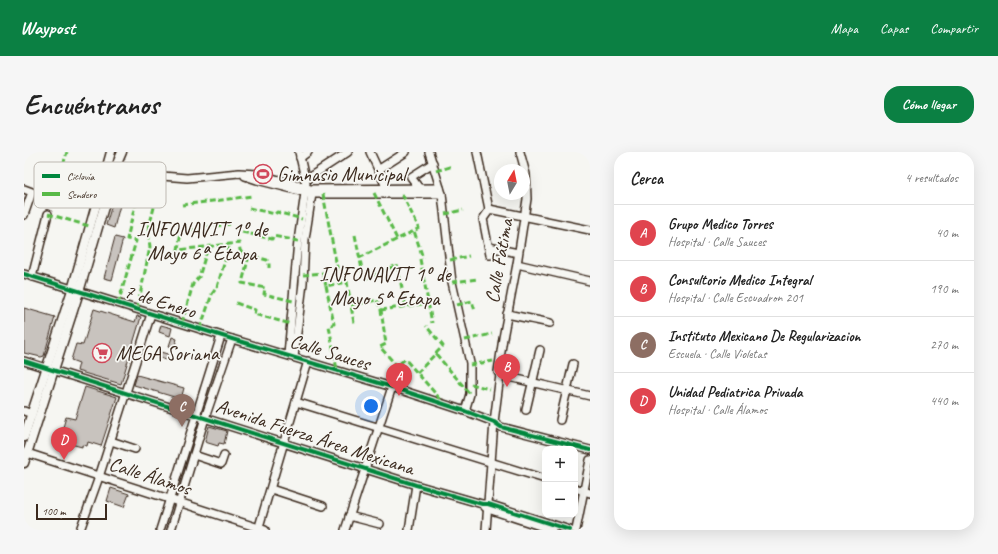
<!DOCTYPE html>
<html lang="es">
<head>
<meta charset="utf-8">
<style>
	:root { --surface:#fff; --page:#f6f6f6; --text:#222; --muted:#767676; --line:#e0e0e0; --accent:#0b8043 }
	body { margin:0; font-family:Caveat,sans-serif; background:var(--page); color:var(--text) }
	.controls { position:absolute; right:12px; bottom:12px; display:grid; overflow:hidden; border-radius:8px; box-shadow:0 4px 16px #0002 }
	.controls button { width:36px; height:36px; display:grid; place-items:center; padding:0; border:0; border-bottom:1px solid var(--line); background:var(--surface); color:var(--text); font:20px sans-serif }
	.compass { position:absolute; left:470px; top:12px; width:36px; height:36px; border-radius:50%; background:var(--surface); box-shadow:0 4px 16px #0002; rotate:10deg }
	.scale { position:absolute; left:12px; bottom:10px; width:71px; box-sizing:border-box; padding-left:4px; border:2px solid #3b2a1e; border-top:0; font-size:11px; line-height:14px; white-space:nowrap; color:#3b2a1e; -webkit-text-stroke:3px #f6f6f2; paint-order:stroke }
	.you { position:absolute; left:347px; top:254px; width:14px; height:14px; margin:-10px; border:3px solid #fff; border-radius:50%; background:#1a73e8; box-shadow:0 0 0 6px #1a73e833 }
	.badge { display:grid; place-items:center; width:26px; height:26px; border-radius:50%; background:var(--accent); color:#fff; font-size:13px; font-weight:700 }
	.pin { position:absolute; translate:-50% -33px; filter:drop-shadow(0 1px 2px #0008) }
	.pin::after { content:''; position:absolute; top:21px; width:14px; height:12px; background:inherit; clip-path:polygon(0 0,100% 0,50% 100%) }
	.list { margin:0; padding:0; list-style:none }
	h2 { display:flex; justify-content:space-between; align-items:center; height:52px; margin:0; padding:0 16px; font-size:17px }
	h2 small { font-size:13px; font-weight:400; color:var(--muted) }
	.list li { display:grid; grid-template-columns:26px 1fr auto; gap:12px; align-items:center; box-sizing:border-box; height:56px; padding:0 16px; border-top:1px solid var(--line) }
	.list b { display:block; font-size:15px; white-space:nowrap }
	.list p { margin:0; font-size:13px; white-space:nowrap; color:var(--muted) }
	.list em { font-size:13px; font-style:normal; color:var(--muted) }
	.map { position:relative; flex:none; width:566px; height:378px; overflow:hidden; border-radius:16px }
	header { display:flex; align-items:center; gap:24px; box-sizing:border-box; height:56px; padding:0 20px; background:var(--accent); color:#fff }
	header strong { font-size:19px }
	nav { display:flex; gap:22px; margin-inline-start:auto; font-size:14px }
	.intro { display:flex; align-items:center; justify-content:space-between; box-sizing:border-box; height:96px; padding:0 24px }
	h1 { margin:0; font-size:28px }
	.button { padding:10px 18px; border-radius:16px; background:var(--accent); color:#fff; font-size:14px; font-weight:700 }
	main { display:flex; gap:24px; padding:0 24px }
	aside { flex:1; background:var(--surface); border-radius:16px; box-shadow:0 4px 16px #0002 }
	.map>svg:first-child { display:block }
	.building { fill:#c8c3be; stroke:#3b2a1e }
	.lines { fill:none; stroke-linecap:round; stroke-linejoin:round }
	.minor-casing { stroke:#3b2a1e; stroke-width:10 }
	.major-casing { stroke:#3b2a1e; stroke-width:11 }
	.minor { stroke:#f6f6f2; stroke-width:7 }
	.major { stroke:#f6f6f2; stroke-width:8 }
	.quiet { stroke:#58b947; stroke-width:3; stroke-dasharray:6 3; stroke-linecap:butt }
	.cycleway-casing { stroke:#f6f6f2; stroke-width:6 }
	.cycleway { stroke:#00873e; stroke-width:4 }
	.labels { text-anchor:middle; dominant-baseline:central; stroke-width:3.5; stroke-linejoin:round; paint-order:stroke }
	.poi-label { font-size:20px; fill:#3b2a1e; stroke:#f6f6f2; text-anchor:start }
	.street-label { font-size:20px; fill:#3b2a1e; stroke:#f6f6f2 }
	.neighbourhood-label { font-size:21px; fill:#3b2a1e; stroke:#f6f6f2 }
	.key { fill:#f6f6f2; stroke:#beb9b2; stroke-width:1 }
	.key-label { font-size:11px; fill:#3b2a1e }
</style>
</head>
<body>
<header>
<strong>Waypost</strong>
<nav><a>Mapa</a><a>Capas</a><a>Compartir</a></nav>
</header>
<div class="intro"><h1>Encuéntranos</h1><a class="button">Cómo llegar</a></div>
<main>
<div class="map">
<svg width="566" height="378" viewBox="0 0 566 378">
	<rect width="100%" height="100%" fill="#f6f6f2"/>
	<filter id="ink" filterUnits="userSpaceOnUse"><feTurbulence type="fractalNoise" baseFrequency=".025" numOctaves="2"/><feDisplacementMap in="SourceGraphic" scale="8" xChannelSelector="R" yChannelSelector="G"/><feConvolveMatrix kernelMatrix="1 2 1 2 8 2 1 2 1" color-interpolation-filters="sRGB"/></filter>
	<g filter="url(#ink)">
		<g class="building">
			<polygon points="94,32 101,34 90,76 82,73"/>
			<polygon points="91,85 99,87 88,128 80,126"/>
			<polygon points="0,156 31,165 20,204 17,205 0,201"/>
			<polygon points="70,157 111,170 113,164 117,165 97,232 53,219 55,211 47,208 52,192 59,193"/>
			<polygon points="137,173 148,176 146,184 135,180"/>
			<polygon points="148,185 153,187 150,196 145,194"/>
			<polygon points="132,199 144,202 142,208 130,204"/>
			<polygon points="113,223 160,236 157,247 110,233"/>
			<polygon points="61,235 93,245 77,294 64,290 63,294 58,293 58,295 35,289 42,265 51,267"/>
			<polygon points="185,274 203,279 200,292 195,291 194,294 181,290"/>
			<polygon points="87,336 105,342 100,355 83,349"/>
		</g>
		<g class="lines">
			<g class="minor-casing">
				<g id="minor">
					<polyline points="275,0 282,31"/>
					<polyline points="346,0 364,39"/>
					<polyline points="405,0 418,42 428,130 446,211 446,242 441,259"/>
					<polyline points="453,0 465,57 464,60 459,67 466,103"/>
					<polyline points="276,6 284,0"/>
					<polyline points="92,14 138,24 163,26 215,21 234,22 287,37 416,36"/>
					<polyline points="354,18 382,0"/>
					<polyline points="221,24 233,28 288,42 418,42"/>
					<polyline points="281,28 324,0"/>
					<polyline points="34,30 75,43"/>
					<polyline points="395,36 387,25 409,11"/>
					<polyline points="0,37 8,40 0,63"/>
					<polyline points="465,57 566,78"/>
					<polyline points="465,95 494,101"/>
					<polyline points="493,112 566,129"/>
					<polyline points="0,122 208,187 368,235 441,259 470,270 477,275 566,298"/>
					<polyline points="8,125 24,62"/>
					<polyline points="483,162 526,171"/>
					<polyline points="264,203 274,89 281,41"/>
					<polyline points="270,205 279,131 281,87 288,42"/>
					<polyline points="0,209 392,333 458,352 464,352 546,378"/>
					<polyline points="476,223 566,244"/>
					<polyline points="272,250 521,327"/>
					<polyline points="502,258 516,198"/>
					<polyline points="0,259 8,262"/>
					<polyline points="536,268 549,212"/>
					<polyline points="87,289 111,297"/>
					<polyline points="0,300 241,378"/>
					<polyline points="170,303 197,312 200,303"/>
					<polyline points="551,336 566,341"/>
					<polyline points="247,337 299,354"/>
					<polyline points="461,355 464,357 528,378"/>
					<polyline points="325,364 356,372"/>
					<polyline points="56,378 75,325 127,162"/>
					<polyline points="136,378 197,184"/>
					<polyline points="147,378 181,266 208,187"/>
					<polyline points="234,378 284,209"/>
					<polyline points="321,378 368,235"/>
					<polyline points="385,378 392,333"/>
					<polyline points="462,378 470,270 476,223 474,220 479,186 493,112 503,47 502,22 496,0"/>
					<polyline points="552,378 566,308"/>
				</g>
			</g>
			<g class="major-casing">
				<g id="major">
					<polyline points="0,285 48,138 87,0"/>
					<polyline points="0,311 55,140 92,14 98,0"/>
				</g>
			</g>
			<use href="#minor" class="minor"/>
			<use href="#major" class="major"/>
			<g class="quiet">
				<polyline points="412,19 429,14"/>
				<polyline points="34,30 43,0"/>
				<polyline points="350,41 373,87"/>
				<polyline points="299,42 316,131"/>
				<polyline points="378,42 395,76 390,79 399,106"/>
				<polyline points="158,53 228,44"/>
				<polyline points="225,56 251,62 253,60 278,67"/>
				<polyline points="24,62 65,74"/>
				<polyline points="421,62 439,58"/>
				<polyline points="206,72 157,79 154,98 215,91 216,98 218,101 243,108 245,111 245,116"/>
				<polyline points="218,80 248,87 249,84 274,89"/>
				<polyline points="331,83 340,127 373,113 382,155"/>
				<polyline points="225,104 218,131 241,136 240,142 269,149"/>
				<polyline points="335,106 390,79"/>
				<polyline points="396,107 408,171"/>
				<polyline points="426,108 445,104"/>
				<polyline points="279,123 299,121 302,134 323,130 330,171"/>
				<polyline points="428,130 454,127"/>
				<polyline points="302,134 310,172 305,174 313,218"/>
				<polyline points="212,151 231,158 230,162 267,172"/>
				<polyline points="94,152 112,89 103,87 119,20"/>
				<polyline points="327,153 353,148 357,158 362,192 356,195 373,214 381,207 419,250"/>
				<polyline points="433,153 448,149 451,159"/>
				<polyline points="113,158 126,95 124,79 138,24"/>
				<polyline points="357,158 404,151"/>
				<polyline points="158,171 169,132 175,125 184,95"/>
				<polyline points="176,177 188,142 193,135 206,92"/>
				<polyline points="441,188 468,182"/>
				<polyline points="412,202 446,242"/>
				<polyline points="446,213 469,209"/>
				<polyline points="393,221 419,194 402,174"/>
				<polyline points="447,232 465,237"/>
			</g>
			<g class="cycleway-casing">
				<g id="cycleway">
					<polyline points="0,122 208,187 368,235 441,259 470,270 477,275 566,298"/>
					<polyline points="0,209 392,333 458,352 464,352 546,378"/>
				</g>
			</g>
			<use href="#cycleway" class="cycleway"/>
		</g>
	</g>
	<defs>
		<g id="stadium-ring" transform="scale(1)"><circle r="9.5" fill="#f6f6f2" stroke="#d1495b" stroke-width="1.5"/><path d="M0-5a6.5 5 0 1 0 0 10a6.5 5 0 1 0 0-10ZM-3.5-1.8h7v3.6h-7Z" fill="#d1495b"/></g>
		<g id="supermarket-ring" transform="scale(1)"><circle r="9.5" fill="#f6f6f2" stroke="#d1495b" stroke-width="1.5"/><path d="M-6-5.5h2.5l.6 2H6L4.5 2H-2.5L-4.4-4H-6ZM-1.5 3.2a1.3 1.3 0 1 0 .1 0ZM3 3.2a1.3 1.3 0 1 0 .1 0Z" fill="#d1495b"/></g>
	</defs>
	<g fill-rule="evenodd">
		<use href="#stadium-ring" x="239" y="22"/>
		<use href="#supermarket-ring" x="78" y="201"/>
	</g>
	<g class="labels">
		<g class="poi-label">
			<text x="253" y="22">Gimnasio Municipal</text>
			<text x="92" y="201">MEGA Soriana</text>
		</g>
		<g class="street-label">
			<text transform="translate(475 109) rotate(-80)">Calle Fátima</text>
			<text transform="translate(136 149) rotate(17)">7 de Enero</text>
			<text transform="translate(306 200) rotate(17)">Calle Sauces</text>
			<text transform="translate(291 285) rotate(18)">Avenida Fuerza Área Mexicana</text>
			<text transform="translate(126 324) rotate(18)">Calle Álamos</text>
		</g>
		<g class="neighbourhood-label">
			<text x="178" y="77">INFONAVIT 1º de<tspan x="178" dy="24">Mayo 6ª Etapa</tspan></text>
			<text x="361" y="122">INFONAVIT 1º de<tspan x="361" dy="24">Mayo 5ª Etapa</tspan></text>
		</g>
	</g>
	<rect x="10" y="10" width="132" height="46" rx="6" class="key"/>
	<rect x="18" y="22" width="18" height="4" fill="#00873e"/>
	<rect x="18" y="40" width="18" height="4" fill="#58b947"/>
	<g class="key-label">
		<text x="43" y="28">Ciclovía</text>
		<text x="43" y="46">Sendero</text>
	</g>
</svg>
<div class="controls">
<button>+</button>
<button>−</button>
</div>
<svg class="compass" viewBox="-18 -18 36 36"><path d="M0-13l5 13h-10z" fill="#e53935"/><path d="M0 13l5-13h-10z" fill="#767676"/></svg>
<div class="scale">100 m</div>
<div class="you"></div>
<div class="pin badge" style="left:375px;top:244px;background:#e0444e">A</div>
<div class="pin badge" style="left:483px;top:235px;background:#e0444e">B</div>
<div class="pin badge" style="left:158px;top:275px;background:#8d6e63">C</div>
<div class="pin badge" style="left:40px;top:308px;background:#e0444e">D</div>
</div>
<aside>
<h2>Cerca<small>4 resultados</small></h2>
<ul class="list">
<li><span class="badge" style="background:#e0444e">A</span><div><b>Grupo Medico Torres</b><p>Hospital · Calle Sauces</p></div><em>40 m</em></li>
<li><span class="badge" style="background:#e0444e">B</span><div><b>Consultorio Medico Integral</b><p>Hospital · Calle Escuadron 201</p></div><em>190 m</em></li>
<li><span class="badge" style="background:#8d6e63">C</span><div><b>Instituto Mexicano De Regularizacion</b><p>Escuela · Calle Violetas</p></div><em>270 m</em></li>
<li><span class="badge" style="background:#e0444e">D</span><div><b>Unidad Pediatrica Privada</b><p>Hospital · Calle Álamos</p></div><em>440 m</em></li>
</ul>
</aside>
</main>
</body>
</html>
